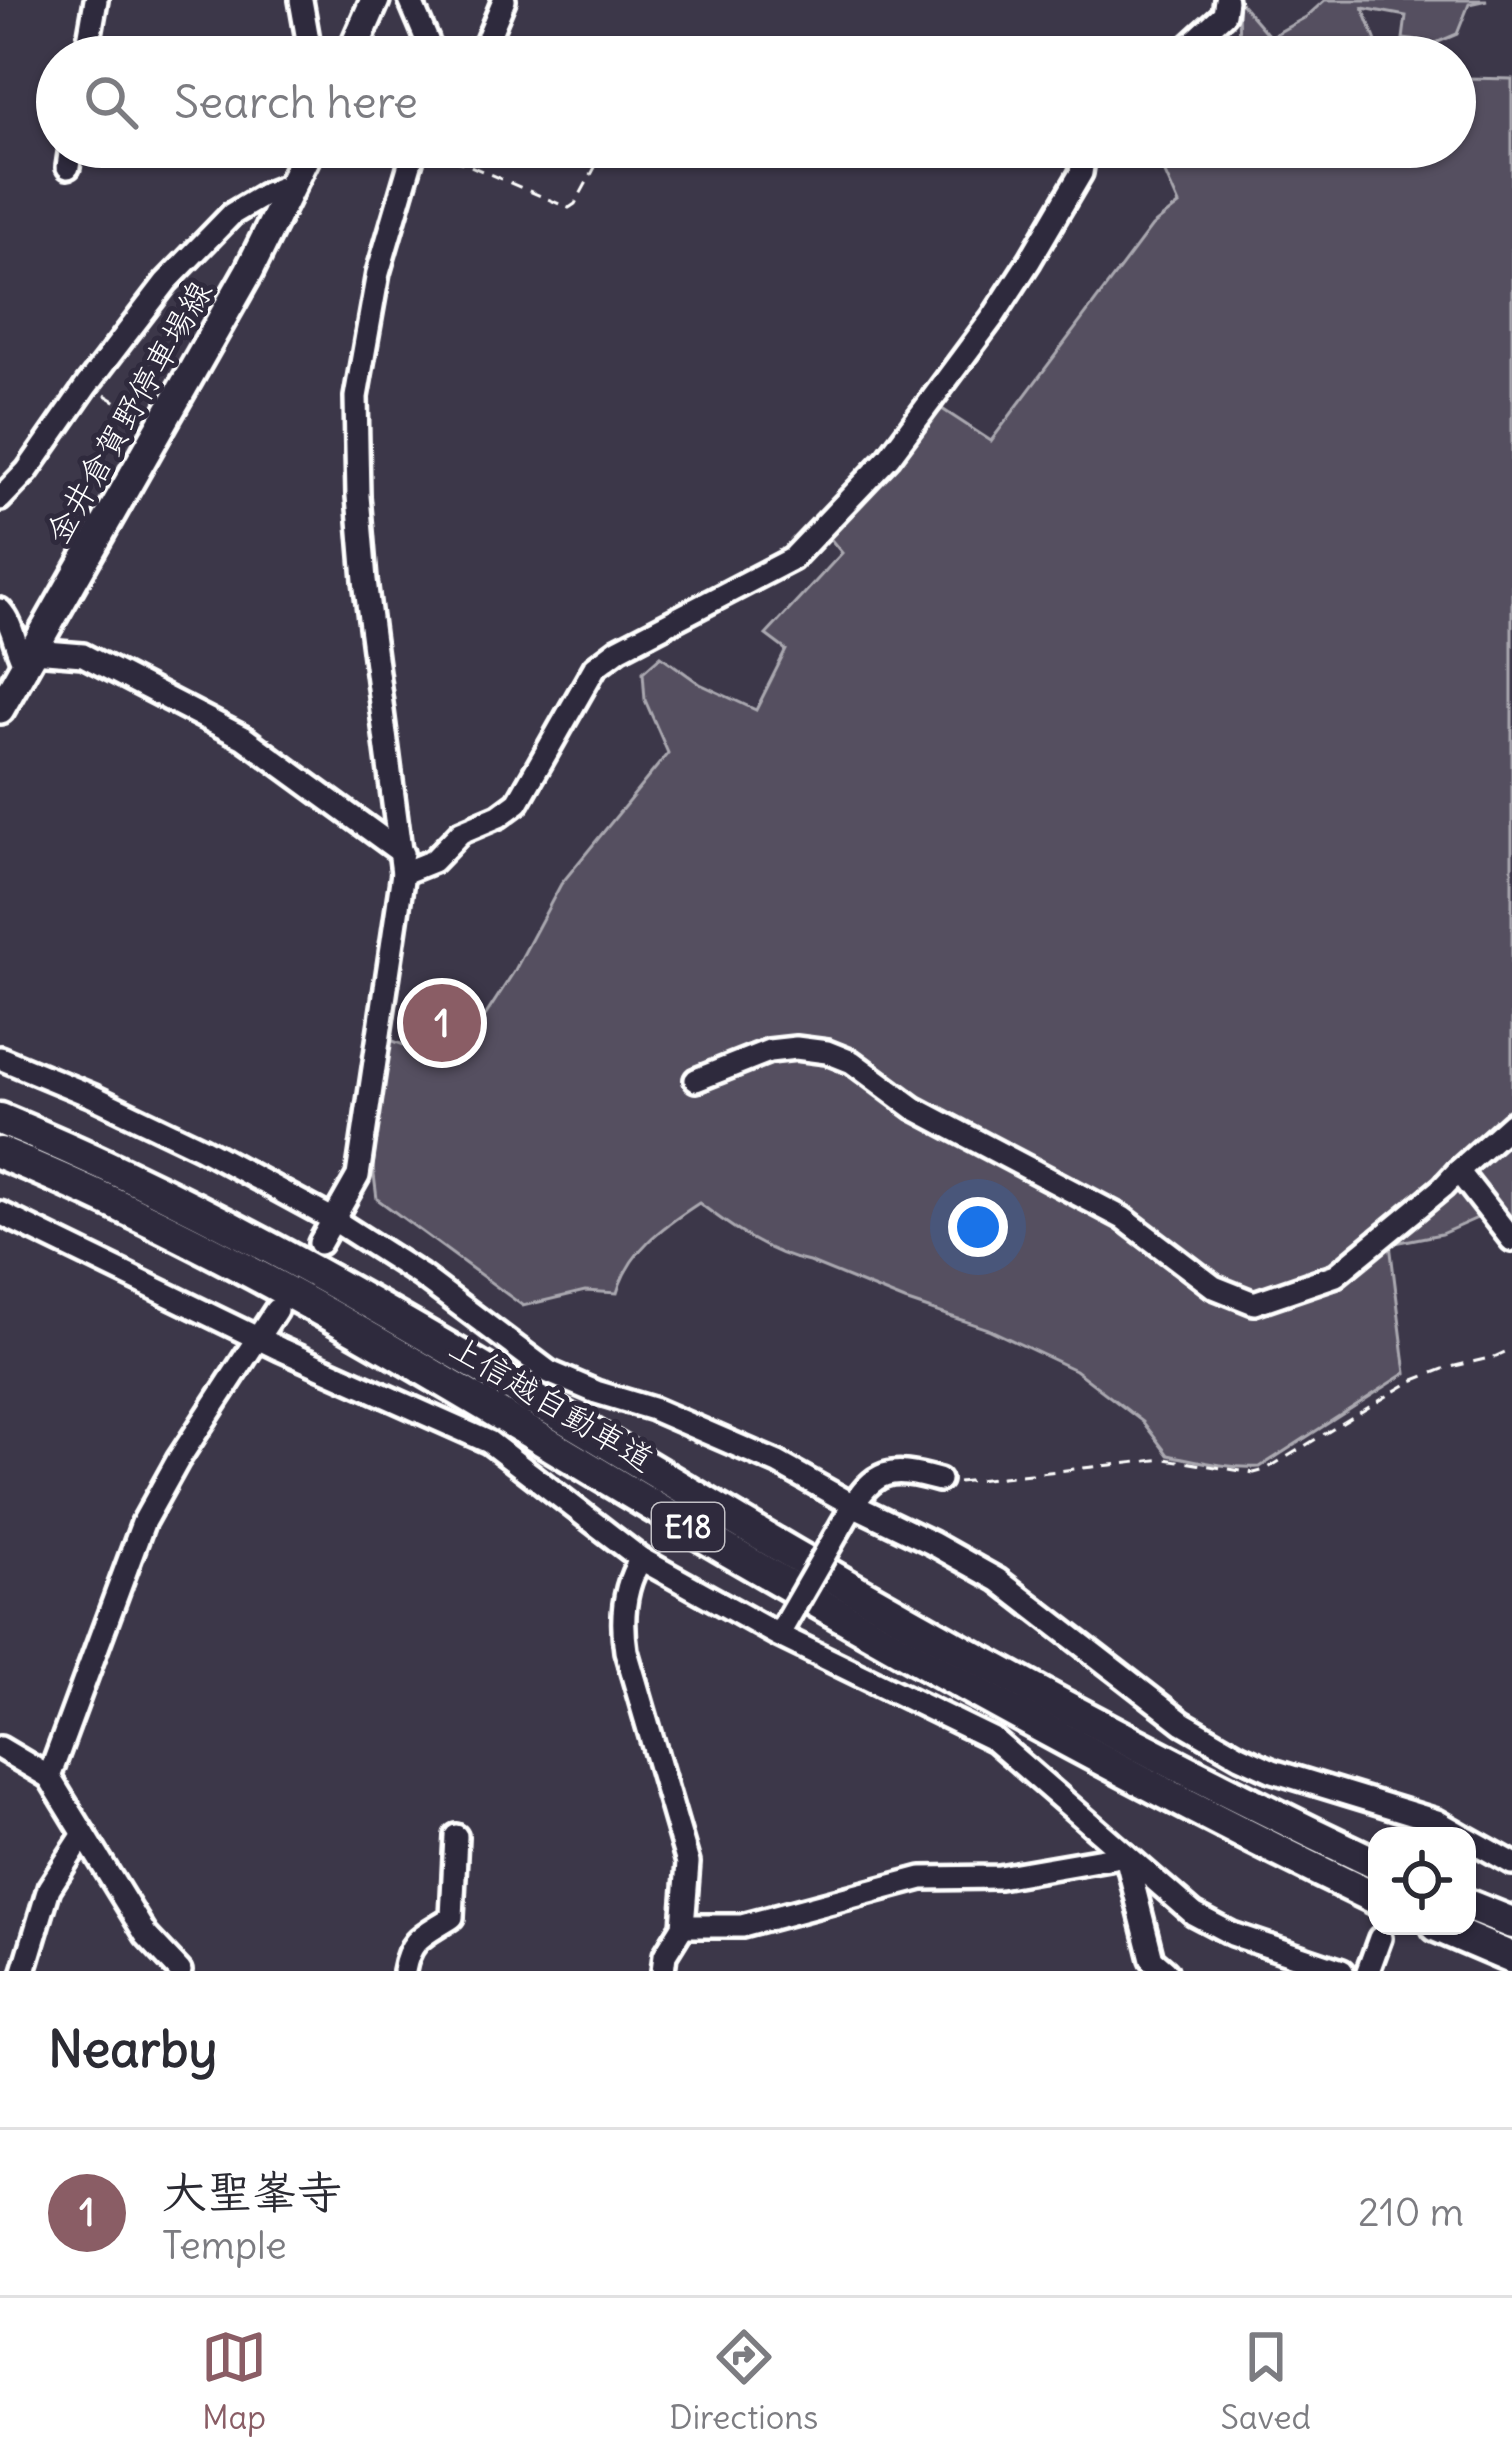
<!DOCTYPE html>
<html lang="en">
<head>
<meta charset="utf-8">
<style>
	:root { --surface:#fff; --page:#f7f7f7; --text:#2b2b33; --muted:#7c7c81; --line:#e1e1e2; --accent:#8a5d65 }
	body { margin:0; font-family:Delius,"Klee One",sans-serif; background:var(--page); color:var(--text) }
	.controls { position:absolute; right:36px; bottom:36px; display:grid; overflow:hidden; border-radius:24px; box-shadow:0 3px 9px #0004 }
	.controls button { width:108px; height:108px; display:grid; place-items:center; padding:0; border:0; border-bottom:3px solid var(--line); background:var(--surface); color:var(--text); font:60px sans-serif }
	.you { position:absolute; left:978px; top:1227px; width:42px; height:42px; margin:-30px; border:9px solid #fff; border-radius:50%; background:#1a73e8; box-shadow:0 0 0 18px #1a73e833 }
	.badge { display:grid; place-items:center; width:78px; height:78px; border-radius:50%; background:var(--accent); color:#fff; font-size:39px; font-weight:700 }
	.pin { position:absolute; translate:-50% -50%; border:6px solid #fff; box-shadow:0 3px 12px #0006 }
	.list { margin:0; padding:0; list-style:none }
	h2 { display:flex; justify-content:space-between; align-items:center; height:156px; margin:0; padding:0 48px; font-size:51px }
	h2 small { font-size:39px; font-weight:400; color:var(--muted) }
	.list li { display:grid; grid-template-columns:78px 1fr auto; gap:36px; align-items:center; box-sizing:border-box; height:168px; padding:0 48px; border-top:3px solid var(--line) }
	.list b { display:block; font-size:45px; white-space:nowrap }
	.list p { margin:0; font-size:39px; white-space:nowrap; color:var(--muted) }
	.list em { font-size:39px; font-style:normal; color:var(--muted) }
	.icon { flex:none; width:66px; height:66px; fill:none; stroke:currentColor; stroke-width:2; stroke-linecap:round; stroke-linejoin:round }
	.map { position:relative; flex:none; width:1512px; height:1971px; overflow:hidden }
	.search { position:absolute; background:var(--surface); box-shadow:0 3px 9px #0004; left:36px; right:36px; top:36px; height:132px; display:flex; align-items:center; gap:30px; box-sizing:border-box; padding:0 42px; border-radius:66px; color:var(--muted); font-size:45px }
	.sheet { height:324px; background:var(--surface) }
	nav { display:flex; justify-content:space-around; align-items:center; box-sizing:border-box; height:168px; border-top:3px solid var(--line); background:var(--surface); font-size:33px; color:var(--muted) }
	nav a { display:grid; justify-items:center; gap:6px }
	nav .on { color:var(--accent) }
	.map>svg:first-child { display:block }
	.green { fill:#555060; stroke:#aaa8b0; stroke-width:3 }
	.building { fill:#666270; stroke:#fff; stroke-width:3 }
	.lines { fill:none; stroke-linecap:round; stroke-linejoin:round }
	.minor-casing { stroke:#fff; stroke-width:30 }
	.major-casing { stroke:#fff; stroke-width:36 }
	.highway-casing { stroke:#fff; stroke-width:39 }
	.path { stroke:#fff; stroke-width:3; stroke-dasharray:12 9; stroke-linecap:butt }
	.minor { stroke:#2f2a3d; stroke-width:21 }
	.major { stroke:#2f2a3d; stroke-width:27 }
	.highway { stroke:#2f2a3d; stroke-width:30 }
	.minor-bridge-casing { stroke:#fff; stroke-width:30; stroke-linecap:butt }
	.minor-bridge { stroke:#2f2a3d; stroke-width:21 }
	.labels { text-anchor:middle; dominant-baseline:central; stroke-width:10; stroke-linejoin:round; paint-order:stroke }
	.shield { fill:#2f2a3d; stroke:#c1bfc5; stroke-width:3 }
	.shield-label { font-size:30px; font-weight:bold; fill:#fff }
	.street-label { font-size:33px; fill:#fff; stroke:#2f2a3d }
</style>
</head>
<body>
<div class="map">
<svg width="1512" height="1971" viewBox="0 0 1512 1971">
	<rect width="100%" height="100%" fill="#3c3749"/>
	<filter id="ink" filterUnits="userSpaceOnUse"><feTurbulence type="fractalNoise" baseFrequency=".00833" numOctaves="2"/><feDisplacementMap in="SourceGraphic" scale="24" xChannelSelector="R" yChannelSelector="G"/><feConvolveMatrix kernelMatrix="1 2 1 2 8 2 1 2 1" color-interpolation-filters="sRGB"/></filter>
	<g filter="url(#ink)">
		<g class="green">
			<polygon points="1238,0 1270,37 1306,17 1325,0 1487,0 1469,4 1457,34 1436,43 1403,39 1406,16 1363,8 1377,44 1373,57 1239,57"/>
			<path d="M 1465,78 L 1512,79 L 1512,1250 L 1502,1207 L 1441,1234 L 1390,1244 L 1406,1373 L 1260,1467 C 1229,1469 1198,1461 1168,1455 L 1143,1422 L 1075,1370 L 988,1329 L 905,1301 L 809,1262 C 768,1254 731,1227 699,1203 C 664,1226 629,1250 617,1293 L 585,1291 L 523,1306 L 377,1199 L 373,1167 L 388,1039 L 454,1064 L 515,970 L 561,884 L 668,753 L 645,700 L 643,672 L 661,656 L 700,684 L 756,710 L 786,650 L 766,635 L 842,553 L 824,531 L 942,409 L 991,441 L 1152,226 L 1179,205 L 1164,171 L 1184,147 L 1455,147 L 1455,100 Z"/>
		</g>
		<polygon class="building" points="432,996 469,1014 452,1049 415,1031"/>
		<g class="lines">
			<g class="minor-casing">
				<g id="minor">
					<polyline points="301,0 311,57"/>
					<polyline points="410,0 427,40 430,57"/>
					<polyline points="86,57 96,0"/>
					<polyline points="452,57 484,48 504,0"/>
					<polyline points="1177,57 1224,14 1226,0"/>
					<polyline points="68,167 71,147"/>
					<polyline points="0,499 27,471 87,385 166,282 232,214 264,195 292,184"/>
					<path d="M 0,610 C 14,625 14,647 25,665"/>
					<polyline points="34,651 83,655 244,738 402,853"/>
					<polyline points="403,873 433,861 461,832 499,816 518,802 595,667 619,649 792,559 889,457 993,317 1030,260 1081,173 1085,147"/>
					<polyline points="0,1058 92,1096 201,1148 334,1220 420,1275 549,1372 596,1392 653,1409 778,1463 853,1505 932,1543 998,1580 1183,1723 1240,1756 1273,1771 1437,1821 1463,1836"/>
					<polyline points="696,1080 769,1051 796,1048 827,1052 852,1062 914,1108 1123,1218 1214,1287 1254,1303 1336,1275 1443,1187 1458,1171 1512,1123"/>
					<polyline points="1458,1171 1512,1240"/>
					<polyline points="0,1213 280,1349 489,1442 641,1559 778,1635 994,1740 1194,1914 1232,1934 1342,1971"/>
					<polyline points="320,1243 358,1176 403,873 365,580 358,496 356,397 378,273 415,147"/>
					<path d="M 848,1513 C 875,1469 889,1466 939,1480"/>
					<path d="M 641,1559 C 623,1587 621,1618 626,1651 L 688,1863 L 683,1926 L 665,1955 L 663,1971"/>
					<polyline points="0,1748 49,1777 146,1935 180,1971"/>
					<polyline points="49,1777 143,1523 178,1460 276,1310"/>
					<polyline points="1467,1838 1512,1863"/>
					<polyline points="1126,1856 1152,1959 1166,1971"/>
					<polyline points="683,1926 742,1926 922,1878 999,1877 1126,1855"/>
					<polyline points="24,1971 49,1888 84,1834"/>
					<path d="M 404,1971 C 410,1937 425,1935 452,1917 L 456,1836"/>
					<polyline points="1368,1971 1380,1938"/>
				</g>
			</g>
			<g class="major-casing">
				<g id="major">
					<polyline points="350,57 375,0"/>
					<polyline points="0,709 249,271 310,147"/>
				</g>
			</g>
			<g class="highway-casing">
				<g id="highway">
					<path d="M 0,1119 C 280,1234 533,1402 793,1554 C 983,1665 1178,1770 1377,1864"/>
					<path d="M 0,1153 C 238,1250 456,1389 676,1520 C 905,1655 1137,1784 1377,1899"/>
					<polyline points="1467,1905 1512,1923"/>
					<polyline points="1437,1926 1512,1958"/>
				</g>
			</g>
			<g class="path">
				<path d="M 672,57 C 711,32 748,34 788,57"/>
				<polyline points="431,153 466,164 569,208 575,204 606,147"/>
				<polyline points="105,395 138,415"/>
				<polyline points="958,1482 1165,1459 1254,1473 1265,1470 1412,1381 1446,1368 1494,1357 1512,1349"/>
			</g>
			<use href="#minor" class="minor"/>
			<use href="#major" class="major"/>
			<use href="#highway" class="highway"/>
			<g class="minor-bridge-casing">
				<polyline id="minor-bridge" points="784,1625 848,1514"/>
			</g>
			<use href="#minor-bridge" class="minor-bridge"/>
		</g>
	</g>
	<g class="labels">
		<rect class="shield" x="652" y="1503" width="72" height="48" rx="9"/>
		<g class="shield-label">
			<text x="688" y="1527">E18</text>
		</g>
		<g class="street-label">
			<text transform="translate(128 412) rotate(-60)">金井倉賀野停車場線</text>
			<text transform="translate(552 1403) rotate(31)">上信越自動車道</text>
		</g>
	</g>
</svg>
<div class="controls">
<button><svg class="icon" aria-label="locate" viewBox="0 0 24 24"><circle cx="12" cy="12" r="6"/><path d="M12 2v4M12 18v4M2 12h4M18 12h4"/></svg></button>
</div>
<div class="you"></div>
<div class="pin badge" style="left:442px;top:1023px">1</div>
<div class="search"><svg class="icon" aria-label="search" viewBox="0 0 24 24"><circle cx="10" cy="10" r="6"/><path d="M15 15l6 6"/></svg>Search here</div>
</div>
<section class="sheet">
<h2>Nearby<small></small></h2>
<ul class="list">
<li><span class="badge">1</span><div><b>大聖峯寺</b><p>Temple</p></div><em>210 m</em></li>
</ul>
</section>
<nav>
<a class="on"><svg class="icon" aria-label="map" viewBox="0 0 24 24"><path d="M3 6l6-2 6 2 6-2v14l-6 2-6-2-6 2zM9 4v14M15 6v14"/></svg>Map</a>
<a><svg class="icon" aria-label="directions" viewBox="0 0 24 24"><path d="M12 3l9 9-9 9-9-9zM9 14v-3h6M13 9l2 2-2 2"/></svg>Directions</a>
<a><svg class="icon" aria-label="saved" viewBox="0 0 24 24"><path d="M7 4h10v16l-5-4-5 4z"/></svg>Saved</a>
</nav>
</body>
</html>
